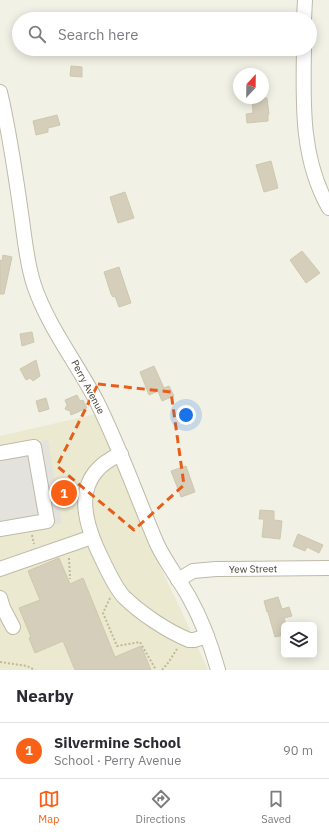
<!DOCTYPE html>
<html lang="en">
<head>
<meta charset="utf-8">
<style>
	:root { --surface:#fff; --page:#f2f2f3; --text:#2b2b33; --muted:#7c7c81; --line:#e1e1e2; --accent:#f86116 }
	body { margin:0; font-family:"IBM Plex Sans",sans-serif; background:var(--page); color:var(--text) }
	.controls { position:absolute; right:12px; bottom:12px; display:grid; overflow:hidden; border-radius:6px; box-shadow:0 2px 10px #0003 }
	.controls button { width:36px; height:36px; display:grid; place-items:center; padding:0; border:0; border-bottom:1px solid var(--line); background:var(--surface); color:var(--text); font:20px sans-serif }
	.compass { position:absolute; left:233px; top:68px; width:36px; height:36px; border-radius:50%; background:var(--surface); box-shadow:0 2px 10px #0003; rotate:22deg }
	.you { position:absolute; left:186px; top:415px; width:14px; height:14px; margin:-10px; border:3px solid #fff; border-radius:50%; background:#1a73e8; box-shadow:0 0 0 6px #1a73e833 }
	.badge { display:grid; place-items:center; width:26px; height:26px; border-radius:50%; background:var(--accent); color:#fff; font-size:13px; font-weight:700 }
	.pin { position:absolute; translate:-50% -50%; border:2px solid #fff; box-shadow:0 1px 4px #0006 }
	.list { margin:0; padding:0; list-style:none }
	h2 { display:flex; justify-content:space-between; align-items:center; height:52px; margin:0; padding:0 16px; font-size:17px }
	h2 small { font-size:13px; font-weight:400; color:var(--muted) }
	.list li { display:grid; grid-template-columns:26px 1fr auto; gap:12px; align-items:center; box-sizing:border-box; height:56px; padding:0 16px; border-top:1px solid var(--line) }
	.list b { display:block; font-size:15px; white-space:nowrap }
	.list p { margin:0; font-size:13px; white-space:nowrap; color:var(--muted) }
	.list em { font-size:13px; font-style:normal; color:var(--muted) }
	.icon { flex:none; width:22px; height:22px; fill:none; stroke:currentColor; stroke-width:2; stroke-linecap:round; stroke-linejoin:round }
	.map { position:relative; flex:none; width:329px; height:670px; overflow:hidden }
	.search { position:absolute; background:var(--surface); box-shadow:0 2px 10px #0003; left:12px; right:12px; top:12px; height:44px; display:flex; align-items:center; gap:10px; box-sizing:border-box; padding:0 14px; border-radius:22px; color:var(--muted); font-size:15px }
	.sheet { height:108px; background:var(--surface) }
	nav { display:flex; justify-content:space-around; align-items:center; box-sizing:border-box; height:56px; border-top:1px solid var(--line); background:var(--surface); font-size:11px; color:var(--muted) }
	nav a { display:grid; justify-items:center; gap:2px }
	nav .on { color:var(--accent) }
	.map>svg:first-child { display:block }
	.education { fill:#ebe9cf }
	.parking { fill:#e3e2dd }
	.building { fill:#d4ceba; stroke:#cec8ae }
	.lines { fill:none; stroke-linecap:round; stroke-linejoin:round }
	.minor-casing { stroke:#bebaa8; stroke-width:16 }
	.path { stroke:#bfb999; stroke-width:2; stroke-dasharray:2 2; stroke-linecap:butt }
	.minor { stroke:#fff; stroke-width:14 }
	.marked { fill:none; stroke:#e65e19; stroke-width:3; stroke-dasharray:8 5; stroke-linejoin:round }
	.labels { text-anchor:middle; dominant-baseline:central; stroke-width:3; stroke-linejoin:round; paint-order:stroke }
	.street-label { font-size:10px; fill:#454135; stroke:#fff }
</style>
</head>
<body>
<div class="map">
<svg width="329" height="670" viewBox="0 0 329 670">
	<rect width="100%" height="100%" fill="#f2f1e5"/>
	<polygon class="education" points="96,414 152,550 181,610 208,670 0,670 0,436"/>
	<polygon class="parking" points="48,440 62,523 0,536 0,448"/>
	<g class="building">
		<polygon points="71,66 82,67 82,77 70,76"/>
		<polygon points="252,98 267,98 269,114 268,114 268,121 247,123 246,114 253,113"/>
		<polygon points="57,115 60,125 48,128 48,132 36,135 33,121"/>
		<polygon points="271,161 278,188 264,192 256,165"/>
		<polygon points="125,192 134,218 118,223 110,197"/>
		<polygon points="302,251 320,273 306,283 290,260"/>
		<polygon points="3,255 12,257 4,294 0,294 0,260 2,261"/>
		<polygon points="119,267 131,303 119,307 115,296 113,297 111,294 104,272"/>
		<polygon points="32,332 34,342 22,346 20,334"/>
		<polygon points="36,360 40,376 33,381 30,378 26,380 20,369"/>
		<polygon points="154,366 164,388 169,386 174,396 162,401 158,391 149,395 140,372"/>
		<polygon points="77,395 80,401 83,400 87,408 71,415 70,411 65,409 67,405 65,400"/>
		<polygon points="46,398 49,409 39,412 36,401"/>
		<polygon points="186,466 195,492 181,497 171,471"/>
		<polygon points="260,510 274,511 274,520 282,521 280,539 262,537 264,519 259,519"/>
		<polygon points="298,534 323,545 319,553 307,547 305,551 293,546"/>
		<polygon points="59,558 70,584 83,578 115,657 141,646 151,670 75,670 63,641 35,653 29,638 31,637 19,608 40,600 28,571"/>
		<polygon points="278,597 282,609 289,607 292,616 284,618 286,625 284,625 284,635 275,637 268,612 267,612 264,601"/>
	</g>
	<g class="lines">
		<g class="minor-casing">
			<g id="minor">
				<polyline points="304,19 305,0"/>
				<path d="M 304,49 C 303,104 301,159 329,208"/>
				<path d="M 0,92 C 10,134 16,177 22,220 C 25,242 27,264 34,285 C 48,327 77,363 97,402 C 120,448 137,497 157,544 C 166,563 179,579 189,597 C 202,620 211,645 218,670"/>
				<polyline points="0,453 34,447 47,521 0,529"/>
				<path d="M 121,454 C 71,475 82,519 102,559 C 108,572 114,585 123,596 C 140,613 167,631 189,640 L 194,640 L 207,636"/>
				<polyline points="0,569 92,537"/>
				<polyline points="178,580 193,571 216,569 329,568"/>
				<polyline points="0,598 3,608 13,627"/>
			</g>
		</g>
		<g class="path">
			<polyline points="32,535 34,544"/>
			<polyline points="69,558 70,579"/>
			<polyline points="110,598 103,613 117,646 140,642 156,670"/>
			<polyline points="0,662 27,666 35,670"/>
			<polyline points="162,670 168,663 177,649"/>
		</g>
		<use href="#minor" class="minor"/>
	</g>
	<path class="marked" d="M 98,384 L 171,392 L 184,485 L 134,530 L 57,466 Z"/>
	<g class="labels">
		<g class="street-label">
			<text transform="translate(88 387) rotate(62)">Perry Avenue</text>
			<text transform="translate(253 569) rotate(-1)">Yew Street</text>
		</g>
	</g>
</svg>
<div class="controls">
<button><svg class="icon" aria-label="layers" viewBox="0 0 24 24"><path d="M12 4l9 5-9 5-9-5zM3 14l9 5 9-5"/></svg></button>
</div>
<svg class="compass" viewBox="-18 -18 36 36"><path d="M0-13l5 13h-10z" fill="#e53935"/><path d="M0 13l5-13h-10z" fill="#7c7c81"/></svg>
<div class="you"></div>
<div class="pin badge" style="left:64px;top:493px">1</div>
<div class="search"><svg class="icon" aria-label="search" viewBox="0 0 24 24"><circle cx="10" cy="10" r="6"/><path d="M15 15l6 6"/></svg>Search here</div>
</div>
<section class="sheet">
<h2>Nearby<small></small></h2>
<ul class="list">
<li><span class="badge">1</span><div><b>Silvermine School</b><p>School · Perry Avenue</p></div><em>90 m</em></li>
</ul>
</section>
<nav>
<a class="on"><svg class="icon" aria-label="map" viewBox="0 0 24 24"><path d="M3 6l6-2 6 2 6-2v14l-6 2-6-2-6 2zM9 4v14M15 6v14"/></svg>Map</a>
<a><svg class="icon" aria-label="directions" viewBox="0 0 24 24"><path d="M12 3l9 9-9 9-9-9zM9 14v-3h6M13 9l2 2-2 2"/></svg>Directions</a>
<a><svg class="icon" aria-label="saved" viewBox="0 0 24 24"><path d="M7 4h10v16l-5-4-5 4z"/></svg>Saved</a>
</nav>
</body>
</html>
